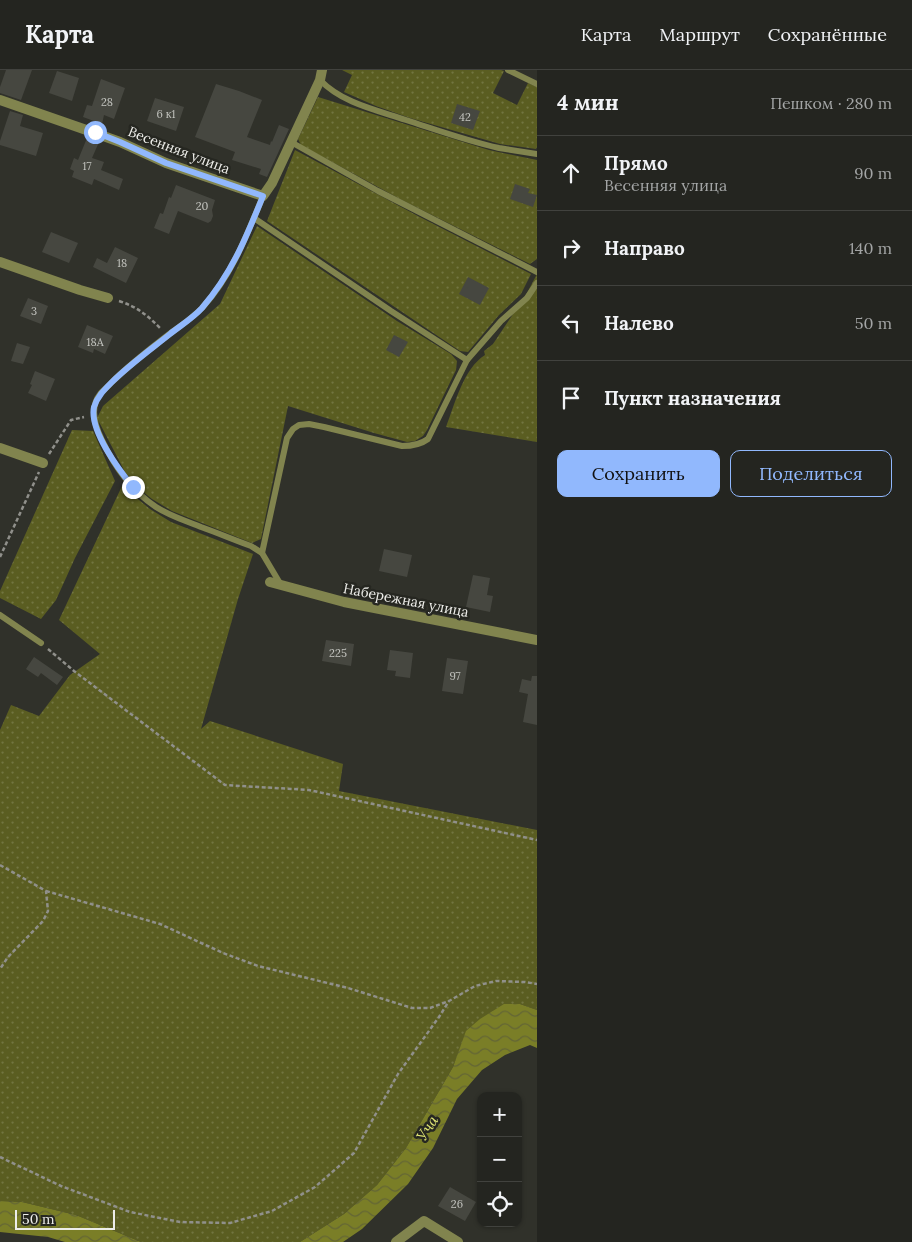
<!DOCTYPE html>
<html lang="ru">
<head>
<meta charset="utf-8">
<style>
	:root { --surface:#242520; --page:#30312d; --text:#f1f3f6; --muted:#a3a5a5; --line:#41423e; --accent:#91b8fd }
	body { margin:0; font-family:Lora,serif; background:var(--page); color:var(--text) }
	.controls { position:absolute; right:15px; bottom:15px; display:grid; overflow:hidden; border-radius:10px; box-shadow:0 1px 4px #0004 }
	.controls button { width:45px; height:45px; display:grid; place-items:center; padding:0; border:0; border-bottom:1px solid var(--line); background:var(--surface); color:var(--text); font:25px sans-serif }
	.scale { position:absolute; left:15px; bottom:12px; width:100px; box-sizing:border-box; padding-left:5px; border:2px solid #edede9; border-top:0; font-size:14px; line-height:18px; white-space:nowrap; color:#edede9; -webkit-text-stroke:4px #262721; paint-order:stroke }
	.stop { position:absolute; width:15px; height:15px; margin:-11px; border:4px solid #91b8fd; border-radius:50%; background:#fff }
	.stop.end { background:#91b8fd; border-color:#fff; box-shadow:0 1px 5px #0008 }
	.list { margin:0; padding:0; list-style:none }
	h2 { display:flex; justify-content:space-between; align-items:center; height:65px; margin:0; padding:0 20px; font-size:21px }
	h2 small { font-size:16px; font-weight:400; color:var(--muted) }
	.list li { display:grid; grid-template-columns:32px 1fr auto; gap:15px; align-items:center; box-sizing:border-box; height:75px; padding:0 20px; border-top:1px solid var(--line) }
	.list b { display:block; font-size:19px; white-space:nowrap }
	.list p { margin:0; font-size:16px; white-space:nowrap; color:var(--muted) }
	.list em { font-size:16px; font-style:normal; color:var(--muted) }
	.actions { display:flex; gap:10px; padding:15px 20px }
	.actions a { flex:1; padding:11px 0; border:1px solid var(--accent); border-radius:10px; text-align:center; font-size:18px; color:var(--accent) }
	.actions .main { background:var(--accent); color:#111 }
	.icon { flex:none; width:28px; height:28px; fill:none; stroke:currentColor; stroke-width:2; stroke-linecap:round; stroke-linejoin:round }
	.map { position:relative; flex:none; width:537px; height:1172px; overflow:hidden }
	header { display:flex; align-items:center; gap:30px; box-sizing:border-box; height:70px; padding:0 25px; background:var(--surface); border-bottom:1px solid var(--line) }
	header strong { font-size:24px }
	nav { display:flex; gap:28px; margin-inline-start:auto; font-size:18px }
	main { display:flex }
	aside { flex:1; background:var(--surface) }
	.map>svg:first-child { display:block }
	.grass { fill:url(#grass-dots) }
	.water { fill:url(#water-waves) }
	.building { fill:#464740 }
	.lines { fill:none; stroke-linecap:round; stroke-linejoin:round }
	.path { stroke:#90908b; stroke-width:2.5; stroke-dasharray:4 2.5; stroke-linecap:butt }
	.service { stroke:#81844e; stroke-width:6 }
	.minor { stroke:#81844e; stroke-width:10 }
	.route { stroke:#91b8fd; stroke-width:6 }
	.labels { text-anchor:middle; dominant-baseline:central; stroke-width:5; stroke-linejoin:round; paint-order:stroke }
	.number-label { font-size:11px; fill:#c3c4bf }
	.street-label { font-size:14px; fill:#edede9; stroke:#262721 }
	.water-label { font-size:15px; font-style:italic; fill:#e0e674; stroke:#262721 }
</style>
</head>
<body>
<header>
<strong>Карта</strong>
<nav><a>Карта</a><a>Маршрут</a><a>Сохранённые</a></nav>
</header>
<main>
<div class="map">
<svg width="537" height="1172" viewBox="0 0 537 1172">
	<defs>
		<pattern id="grass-dots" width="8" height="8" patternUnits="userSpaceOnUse" patternTransform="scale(1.25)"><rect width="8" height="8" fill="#5a5d21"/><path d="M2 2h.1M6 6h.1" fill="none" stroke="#727541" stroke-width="1.8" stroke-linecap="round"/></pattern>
		<pattern id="water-waves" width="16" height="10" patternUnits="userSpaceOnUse" patternTransform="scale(1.25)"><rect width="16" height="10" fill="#7a7e27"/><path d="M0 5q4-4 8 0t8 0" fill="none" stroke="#636535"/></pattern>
	</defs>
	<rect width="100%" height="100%" fill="#30312a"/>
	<g class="grass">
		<polygon points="342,0 501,0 504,1 493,23 517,35 528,13 537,17 537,77 536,79 500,74 410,48 376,36 344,22 352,5"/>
		<polygon points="318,27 489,80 537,90 537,189 530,194 400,129 301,75 298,69"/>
		<polygon points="295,80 418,146 531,204 521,224 499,245 468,282 460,281 267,151"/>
		<polygon points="257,156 397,251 451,284 457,291 456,300 427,360 423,366 415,371 407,372 374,363 288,336 261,469 252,473 172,441 152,429 137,417 125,402 97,348 103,336 220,234"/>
		<path d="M 537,204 L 537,372 L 446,357 C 455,334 463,299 485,285 L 484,281 L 493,274 L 527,223 Z"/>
		<polygon points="72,360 93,361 115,411 75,488 56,530 41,549 0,528 0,521"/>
		<polygon points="122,416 150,439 171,452 253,484 238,529 201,659 210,651 343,694 339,721 537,760 537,940 520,934 467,961 453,997 406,1078 377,1115 344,1144 300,1172 141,1172 76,1145 22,1132 0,1131 0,660 11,635 39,646 70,605 100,584 59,550"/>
	</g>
	<g class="water">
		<polygon points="504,934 520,934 537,940 537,978 530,975 505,985 482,1000 457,1029 433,1078 408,1114 362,1159 343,1172 300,1172 344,1144 377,1115 406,1078 453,997 466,961 480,949"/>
		<polygon points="0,1131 22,1132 76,1145 141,1172 65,1172 48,1167 0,1162"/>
	</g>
	<g class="building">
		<polygon points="6,0 32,0 21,30 0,23 0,17"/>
		<polygon points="57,1 79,8 72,31 49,23"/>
		<polygon points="101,9 125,18 114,49 104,45 102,54 83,47 87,35 92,36"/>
		<polygon points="216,14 239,21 262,30 247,67 270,75 271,71 272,72 279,55 289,59 267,107 259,104 261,99 232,90 235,82 195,67"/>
		<polygon points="155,28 184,37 176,61 147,51"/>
		<polygon points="457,34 480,41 473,60 451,53"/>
		<polygon points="10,41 23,45 20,56 43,63 36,86 0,75 0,71"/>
		<polygon points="87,68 99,72 92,88 104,92 101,100 123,109 119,120 94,109 92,115 72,107 74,101 70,99 74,88 78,90"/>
		<polygon points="515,114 530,119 528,123 537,125 533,137 510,129"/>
		<polygon points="176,115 215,130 212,140 213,146 211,151 208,153 178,141 169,164 154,158 160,143 163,144 169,127 171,128"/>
		<polygon points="51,162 78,173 69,193 42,182"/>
		<polygon points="115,177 138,188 126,213 93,197 97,188 107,193"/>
		<polygon points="468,207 489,218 480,235 459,224"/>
		<polygon points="28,228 48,236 41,254 20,246"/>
		<polygon points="87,255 113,266 105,284 94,279 93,283 78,277"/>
		<polygon points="394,265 408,272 399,287 386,280"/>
		<polygon points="17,273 30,277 23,294 11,291"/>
		<polygon points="35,301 55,309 46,331 28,323 32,315 30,314"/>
		<polygon points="384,479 412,485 407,507 379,501"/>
		<polygon points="473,505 490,508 487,525 493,526 490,542 466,537"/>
		<polygon points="326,570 354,574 351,596 322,591"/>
		<polygon points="390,580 413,583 410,608 395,606 396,601 387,600"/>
		<polygon points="34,587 63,607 57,615 41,603 38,607 26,599"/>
		<polygon points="447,588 468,591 463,624 442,621"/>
		<polygon points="532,606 537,606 537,655 523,652 528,624 519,622 522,609 531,611"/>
		<polygon points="450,1117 476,1132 465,1151 438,1136"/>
	</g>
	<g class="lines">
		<g class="path">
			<path d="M 119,231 C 138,237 148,246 161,259"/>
			<polyline points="49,384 71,350 84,347"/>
			<polyline points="0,487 39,402"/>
			<polyline points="48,579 74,601 225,715 309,720 537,770"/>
			<polyline points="0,795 46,821 48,841 43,851 8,887 0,899"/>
			<polyline points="46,821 160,854 223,883 258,896 348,918 412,938 430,938 449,931"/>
			<polyline points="0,1087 61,1116 130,1142 180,1152 230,1153 272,1141 315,1117 354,1083 398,1004 439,947 449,931 475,916 496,911 525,912 537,914"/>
		</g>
		<g class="service">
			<polyline points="508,0 537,14"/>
			<path d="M 320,10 C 342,33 376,40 406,50 C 437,60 467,71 499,78 C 511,80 524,82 537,84"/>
			<polyline points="291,72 378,121 537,202"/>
			<path d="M 263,126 C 246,167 232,205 202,238 C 193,247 182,255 172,262 C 151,278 130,294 111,313 C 108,317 103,320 100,324 C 89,338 95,356 102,370 C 114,396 132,421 156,437 C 170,446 186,451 201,457 C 218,463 234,470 251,476 L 262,483 L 281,515"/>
			<polyline points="254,148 391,241 467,290"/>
			<path d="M 262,483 L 287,368 L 293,359 L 299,355 L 309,354 L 324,357 L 402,376 C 412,376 420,375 428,369 L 467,290 L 501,251 L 527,228 L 537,213"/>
			<polyline points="0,545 41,573"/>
		</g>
		<g class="minor">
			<polyline points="0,30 95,63 120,72 166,93 263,126 272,113 320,10 322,0"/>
			<polyline points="0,192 80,220 108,228"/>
			<polyline points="0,378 43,393"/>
			<polyline points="270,512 344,532 537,570"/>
			<polyline points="396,1172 424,1151 458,1172"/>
		</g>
	</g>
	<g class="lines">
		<path class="route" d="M 95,62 L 120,72 L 166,93 L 263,126 C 246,168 232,203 202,238 C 193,248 180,256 170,264 C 150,280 129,295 111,313 C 104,320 97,327 94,337 C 89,360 119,400 133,417"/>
	</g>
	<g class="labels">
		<g class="number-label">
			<text x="107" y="32">28</text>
			<text x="166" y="44">6 к1</text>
			<text x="465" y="47">42</text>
			<text x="87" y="96">17</text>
			<text x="202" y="136">20</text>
			<text x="122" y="193">18</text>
			<text x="34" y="241">3</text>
			<text x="95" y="272">18А</text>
			<text x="338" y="583">225</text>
			<text x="455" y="606">97</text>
			<text x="457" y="1134">26</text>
		</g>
		<g class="street-label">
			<text transform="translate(179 80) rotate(21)">Весенняя улица</text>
			<text transform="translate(406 530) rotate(11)">Набережная улица</text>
		</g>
		<g class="water-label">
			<text transform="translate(427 1058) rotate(-57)">Уча</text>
		</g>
	</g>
</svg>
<div class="controls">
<button>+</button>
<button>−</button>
<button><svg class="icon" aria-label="locate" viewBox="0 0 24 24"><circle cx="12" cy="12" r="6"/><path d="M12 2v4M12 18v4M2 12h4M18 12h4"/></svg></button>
</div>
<div class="scale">50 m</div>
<div class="stop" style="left:95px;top:62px"></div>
<div class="stop end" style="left:133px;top:417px"></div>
</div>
<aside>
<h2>4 мин<small>Пешком · 280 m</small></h2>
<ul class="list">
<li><svg class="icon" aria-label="ahead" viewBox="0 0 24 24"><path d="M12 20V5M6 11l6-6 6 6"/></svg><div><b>Прямо</b><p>Весенняя улица</p></div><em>90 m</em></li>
<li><svg class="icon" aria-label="right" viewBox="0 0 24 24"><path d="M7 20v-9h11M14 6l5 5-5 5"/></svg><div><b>Направо</b></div><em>140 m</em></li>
<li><svg class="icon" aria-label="left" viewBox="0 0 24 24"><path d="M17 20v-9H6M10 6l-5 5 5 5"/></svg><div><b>Налево</b></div><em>50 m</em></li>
<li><svg class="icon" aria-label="arrive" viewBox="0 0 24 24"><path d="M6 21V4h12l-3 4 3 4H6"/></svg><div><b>Пункт назначения</b></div></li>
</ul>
<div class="actions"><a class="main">Сохранить</a><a>Поделиться</a></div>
</aside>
</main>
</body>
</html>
